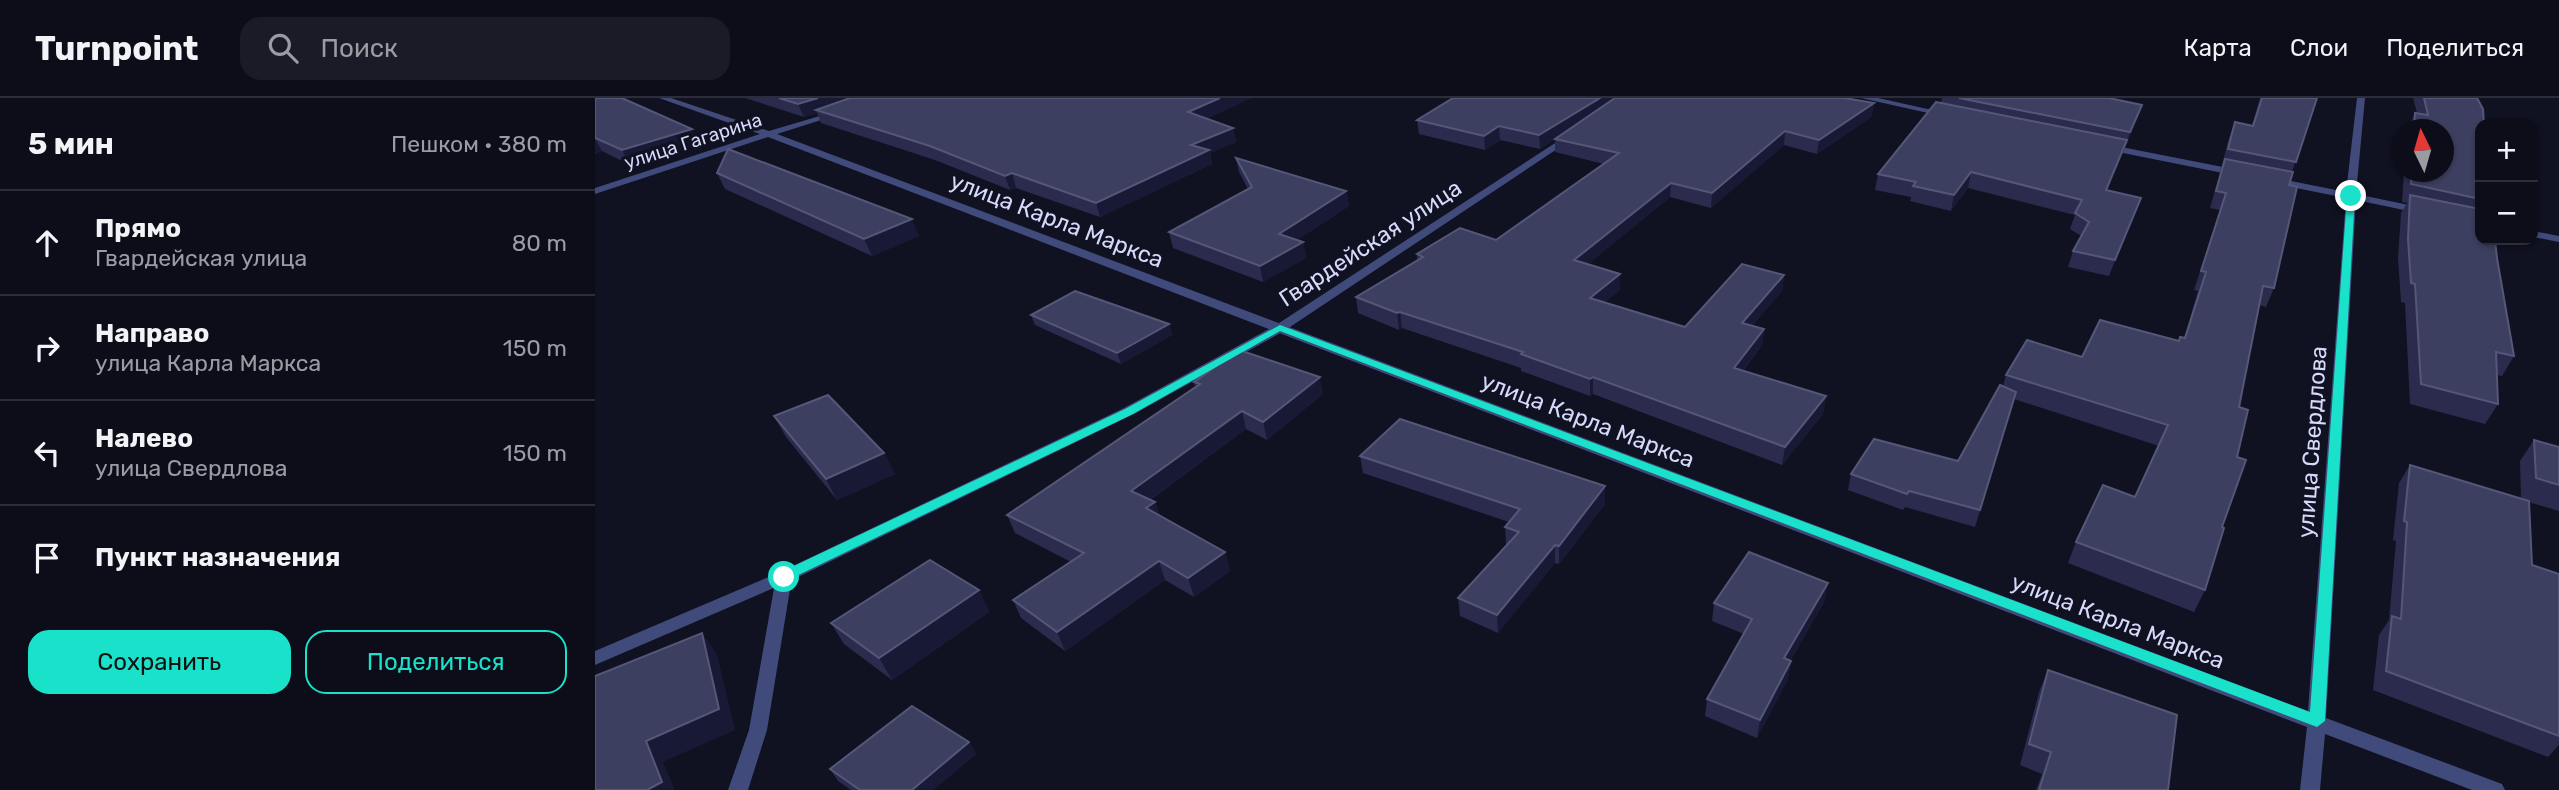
<!DOCTYPE html>
<html lang="ru">
<head>
<meta charset="utf-8">
<style>
	:root { --surface:#0c0d19; --page:#1a1b26; --text:#f1f3f6; --muted:#9a9ca2; --line:#2c2d38; --accent:#1ae1c9 }
	body { margin:0; font-family:Rubik,sans-serif; background:var(--page); color:var(--text) }
	.controls { position:absolute; right:21px; top:21px; display:grid; overflow:hidden; border-radius:14px; box-shadow:0 2px 5px #0004 }
	.controls button { width:63px; height:63px; display:grid; place-items:center; padding:0; border:0; border-bottom:2px solid var(--line); background:var(--surface); color:var(--text); font:35px sans-serif }
	.compass { position:absolute; left:1796px; top:21px; width:63px; height:63px; border-radius:50%; background:var(--surface); box-shadow:0 2px 5px #0004; rotate:355deg }
	.stop { position:absolute; width:21px; height:21px; margin:-16px; border:5px solid #1ae1c9; border-radius:50%; background:#fff }
	.stop.end { background:#1ae1c9; border-color:#fff; box-shadow:0 2px 7px #0008 }
	.list { margin:0; padding:0; list-style:none }
	h2 { display:flex; justify-content:space-between; align-items:center; height:91px; margin:0; padding:0 28px; font-size:30px }
	h2 small { font-size:23px; font-weight:400; color:var(--muted) }
	.list li { display:grid; grid-template-columns:46px 1fr auto; gap:21px; align-items:center; box-sizing:border-box; height:105px; padding:0 28px; border-top:2px solid var(--line) }
	.list b { display:block; font-size:26px; white-space:nowrap }
	.list p { margin:0; font-size:23px; white-space:nowrap; color:var(--muted) }
	.list em { font-size:23px; font-style:normal; color:var(--muted) }
	.actions { display:flex; gap:14px; padding:21px 28px }
	.actions a { flex:1; padding:16px 0; border:2px solid var(--accent); border-radius:21px; text-align:center; font-size:24px; color:var(--accent) }
	.actions .main { background:var(--accent); color:#111 }
	.icon { flex:none; width:38px; height:38px; fill:none; stroke:currentColor; stroke-width:2; stroke-linecap:round; stroke-linejoin:round }
	.map { position:relative; flex:none; width:1964px; height:692px; overflow:hidden }
	header { display:flex; align-items:center; gap:42px; box-sizing:border-box; height:98px; padding:0 35px; background:var(--surface); border-bottom:2px solid var(--line) }
	header strong { font-size:33px }
	nav { display:flex; gap:38px; margin-inline-start:auto; font-size:24px }
	.search { width:490px; height:63px; background:var(--page); display:flex; align-items:center; gap:18px; box-sizing:border-box; padding:0 24px; border-radius:21px; color:var(--muted); font-size:26px }
	main { display:flex }
	aside { flex:1; background:var(--surface) }
	.map>svg:first-child { display:block }
	.lines { fill:none; stroke-linecap:round; stroke-linejoin:round }
	.minor { fill:#404b7b; fill-rule:evenodd }
	.tertiary { fill:#404b7b; fill-rule:evenodd }
	.wall { fill:#2b2c4d }
	.shaded-wall { fill:#181934 }
	.building { fill:#3d3f60; stroke:#555778; stroke-width:2 }
	.route { fill:#1ae1c9 }
	.labels { text-anchor:middle; dominant-baseline:central; stroke-width:7; stroke-linejoin:round; paint-order:stroke }
	.far-street-label { font-size:19px; fill:#d5d9fa; stroke:#101121 }
	.street-label { font-size:23px; fill:#d5d9fa; stroke:#101121 }
</style>
</head>
<body>
<header>
<strong>Turnpoint</strong>
<div class="search"><svg class="icon" aria-label="search" viewBox="0 0 24 24"><circle cx="10" cy="10" r="6"/><path d="M15 15l6 6"/></svg>Поиск</div>
<nav><a>Карта</a><a>Слои</a><a>Поделиться</a></nav>
</header>
<main>
<aside>
<h2>5 мин<small>Пешком · 380 m</small></h2>
<ul class="list">
<li><svg class="icon" aria-label="ahead" viewBox="0 0 24 24"><path d="M12 20V5M6 11l6-6 6 6"/></svg><div><b>Прямо</b><p>Гвардейская улица</p></div><em>80 m</em></li>
<li><svg class="icon" aria-label="right" viewBox="0 0 24 24"><path d="M7 20v-9h11M14 6l5 5-5 5"/></svg><div><b>Направо</b><p>улица Карла Маркса</p></div><em>150 m</em></li>
<li><svg class="icon" aria-label="left" viewBox="0 0 24 24"><path d="M17 20v-9H6M10 6l-5 5 5 5"/></svg><div><b>Налево</b><p>улица Свердлова</p></div><em>150 m</em></li>
<li><svg class="icon" aria-label="arrive" viewBox="0 0 24 24"><path d="M6 21V4h12l-3 4 3 4H6"/></svg><div><b>Пункт назначения</b></div></li>
</ul>
<div class="actions"><a class="main">Сохранить</a><a>Поделиться</a></div>
</aside>
<div class="map">
<svg width="1964" height="692" viewBox="0 0 1964 692">
	<rect width="100%" height="100%" fill="#101121"/>
	<g class="lines">
		<g class="minor">
			<polygon points="64,0 76,0 174,33 245,12 245,16 182,36 1713,613 1751,100 1676,85 1671,82 1676,79 1751,94 1762,0 1770,0 1761,96 1828,110 1833,113 1828,116 1761,102 1731,620 1907,686 1910,692 1877,692 1730,636 1725,692 1705,692 1712,629 173,39 0,96 0,90 165,36"/>
			<polygon points="1266,0 1283,0 1355,16 1351,19"/>
			<polygon points="1511,46 1643,72 1648,75 1643,78 1508,51 1508,47"/>
			<polygon points="1938,133 1964,138 1964,144 1938,139"/>
			<polygon points="189,473 195,475 197,479 172,632 153,692 133,692 154,632 181,479 183,475"/>
		</g>
		<polygon class="tertiary" points="974,36 978,39 977,41 689,233 539,316 195,483 0,567 0,553 183,475 529,310 681,227"/>
	</g>
	<g class="wall">
		<polygon points="0,0 104,46 35,67 7,53 0,56"/>
		<polygon points="150,0 656,0 611,21 638,30 641,44 615,55 617,66 505,119 421,90 415,92 340,62 226,25 222,15 209,19"/>
		<polygon points="1347,0 1514,0 1547,7 1542,21 1512,93 1546,100 1514,178 1473,169 1478,153 1486,138 1475,131 1480,117 1373,90 1356,113 1315,103 1316,99 1280,92 1283,76 1346,5"/>
		<polygon points="1665,0 1722,0 1697,74 1694,87 1679,190 1671,209 1664,207 1644,309 1627,429 1610,492 1599,514 1473,465 1481,444 1540,399 1564,348 1419,301 1380,429 1310,409 1308,412 1253,392 1256,376 1363,363 1408,288 1411,277 1487,259 1584,243 1589,240 1603,193 1599,192 1625,112 1615,110 1627,67 1634,40 1640,24 1657,27"/>
		<polygon points="1818,0 1882,0 1885,26 1885,142 1902,160 1919,258 1907,278 1902,277 1903,306 1890,326 1815,306 1810,205 1806,204 1803,160 1806,115 1812,105 1807,104 1809,74 1849,74 1849,32 1812,32 1820,15 1822,15"/>
		<polygon points="1279,5 1276,19 1222,56 1189,47 1116,110 1075,99 993,166 1025,192 1009,204 1090,229 1189,177 1187,193 1157,228 1169,231 1167,247 1148,273 1231,298 1228,316 1187,367 998,296 995,298 926,273 926,270 807,230 804,232 763,215 761,199 822,162 822,156 901,142 1009,66 960,54 960,41 945,51 905,42 890,52 824,36 822,22"/>
		<polygon points="641,60 751,93 754,108 702,142 708,144 711,160 668,184 578,150 574,134 653,91 644,74"/>
		<polygon points="122,75 324,138 277,158 130,91"/>
		<polygon points="436,217 574,226 577,237 526,266 440,227"/>
		<polygon points="599,284 728,296 672,342 651,331 555,402 560,404 564,417 630,454 635,473 599,499 570,482 470,553 426,520 418,502 476,464 420,435 412,417 600,289"/>
		<polygon points="179,318 289,355 300,376 242,402 191,339"/>
		<polygon points="1939,342 1964,349 1964,413 1934,404 1937,467 1964,476 1964,647 1953,659 1778,592 1784,537 1794,522 1801,443 1798,442 1804,385 1815,367 1926,401 1925,363"/>
		<polygon points="765,358 1010,406 964,466 960,465 903,535 865,518 863,500 912,447 911,446 910,429 914,424 768,375"/>
		<polygon points="384,492 394,514 297,582 249,546 236,525"/>
		<polygon points="1230,502 1195,563 1196,563 1193,581 1162,640 1110,618 1112,601 1149,536 1117,523 1119,505"/>
		<polygon points="1453,572 1573,692 1441,692 1447,676 1425,667 1444,594"/>
		<polygon points="374,644 381,656 338,692 256,692 243,683 235,671"/>
	</g>
	<g class="shaded-wall">
		<polygon points="223,0 269,0 221,12 222,15 209,19 203,6"/>
		<polygon points="625,0 656,0 596,28 593,14"/>
		<polygon points="1005,0 1026,0 945,51 944,37"/>
		<polygon points="1279,5 1276,19 1222,56 1224,42"/>
		<polygon points="1547,7 1542,21 1531,48 1535,34"/>
		<polygon points="904,28 905,42 890,52 889,38"/>
		<polygon points="638,30 641,44 615,55 617,66 505,119 501,105 596,47"/>
		<polygon points="97,31 104,46 35,67 27,52"/>
		<polygon points="1190,33 1189,47 1116,110 1117,95"/>
		<polygon points="0,41 7,53 0,56"/>
		<polygon points="1532,42 1527,57 1506,108 1511,92"/>
		<polygon points="1376,74 1373,90 1356,113 1359,97"/>
		<polygon points="417,75 421,90 415,92 410,78"/>
		<polygon points="1076,85 1075,99 979,178 979,162"/>
		<polygon points="751,93 754,108 687,152 684,136"/>
		<polygon points="1546,100 1540,116 1514,178 1520,162"/>
		<polygon points="317,121 324,138 277,158 269,141"/>
		<polygon points="708,144 711,160 668,184 665,168"/>
		<polygon points="1025,176 1025,192 995,216 995,200"/>
		<polygon points="1189,177 1187,193 1146,242 1147,225"/>
		<polygon points="805,214 807,230 804,232 802,215"/>
		<polygon points="574,226 577,237 526,266 522,255"/>
		<polygon points="1169,231 1167,247 1137,287 1139,270"/>
		<polygon points="725,279 728,296 672,342 668,324"/>
		<polygon points="998,279 998,296 995,298 995,281"/>
		<polygon points="1231,298 1228,316 1187,367 1190,349"/>
		<polygon points="647,313 651,331 542,411 536,393"/>
		<polygon points="289,355 300,376 242,402 231,381"/>
		<polygon points="1010,388 1010,406 964,466 964,448"/>
		<polygon points="560,404 565,422 551,410"/>
		<polygon points="960,447 960,465 903,535 902,517"/>
		<polygon points="630,454 635,473 599,499 593,480"/>
		<polygon points="564,463 570,482 470,553 462,534"/>
		<polygon points="1233,485 1230,502 1186,578 1189,560"/>
		<polygon points="384,492 394,514 297,582 284,560"/>
		<polygon points="107,535 122,556 140,632 68,664 80,692 52,692 51,643"/>
		<polygon points="1196,563 1193,581 1162,640 1165,622"/>
		<polygon points="374,644 381,656 338,692 317,692"/>
	</g>
	<g class="building">
		<polygon points="0,0 27,0 97,31 27,52 0,40"/>
		<polygon points="184,0 223,0 203,6"/>
		<polygon points="255,0 625,0 593,14 638,30 596,47 614,52 501,105 417,75 410,78 335,48 221,12"/>
		<polygon points="858,0 1005,0 944,37 904,28 889,38 822,22"/>
		<polygon points="1020,0 1250,0 1279,5 1224,42 1190,33 1117,95 1076,85 979,162 1025,176 995,200 1090,229 1147,166 1189,177 1147,225 1169,231 1139,270 1231,298 1190,349 998,279 995,281 926,256 928,254 805,214 802,215 761,199 828,159 822,156 865,130 901,142 1024,55 960,41"/>
		<polygon points="1364,0 1514,0 1547,7 1535,34"/>
		<polygon points="1667,0 1722,0 1701,64 1633,51 1640,24 1658,28"/>
		<polygon points="1829,0 1882,0 1888,11 1889,26 1885,26 1885,101 1816,86 1817,74 1849,74 1849,32 1819,32 1820,15 1833,17"/>
		<polygon points="1341,4 1532,42 1511,92 1546,100 1520,162 1478,153 1494,124 1480,115 1487,102 1376,74 1359,97 1318,88 1321,84 1283,76"/>
		<polygon points="133,51 317,121 269,141 122,75"/>
		<polygon points="641,60 751,93 684,136 708,144 665,168 574,134 657,89"/>
		<polygon points="1630,61 1698,74 1694,87 1702,89 1679,190 1668,188 1644,309 1653,312 1642,359 1651,362 1627,429 1629,430 1610,492 1481,444 1508,387 1540,399 1573,327 1411,277 1432,242 1487,259 1505,222 1584,243 1585,239 1590,240 1611,174 1606,173 1631,95 1621,93"/>
		<polygon points="1815,97 1885,111 1885,142 1900,142 1902,160 1919,258 1901,254 1903,306 1826,286 1820,186 1816,185 1813,141"/>
		<polygon points="480,193 574,226 522,255 436,217"/>
		<polygon points="644,252 725,279 668,324 647,313 536,393 560,404 551,410 630,454 593,480 564,463 462,534 418,502 489,455 412,417 605,286 599,284"/>
		<polygon points="1405,287 1421,294 1385,412 1314,393 1312,396 1256,376 1279,341 1363,363"/>
		<polygon points="233,297 289,355 231,381 179,318"/>
		<polygon points="805,321 1010,388 964,448 960,447 902,517 863,500 924,434 910,429 925,411 765,358"/>
		<polygon points="1939,342 1964,349 1964,387 1941,380"/>
		<polygon points="1815,367 1934,403 1937,467 1964,476 1964,638 1791,573 1797,518 1806,521 1812,424 1809,423"/>
		<polygon points="1154,454 1233,485 1189,560 1196,563 1165,622 1112,601 1157,521 1119,505"/>
		<polygon points="335,462 384,492 284,560 236,525"/>
		<polygon points="107,535 124,611 51,643 67,684 52,692 0,692 0,578"/>
		<polygon points="1453,572 1582,617 1573,692 1444,692 1456,654 1434,646"/>
		<polygon points="317,608 374,644 317,692 265,692 235,671"/>
	</g>
	<polygon class="route" points="1756,96 1760,98 1730,623 1722,629 685,233 538,316 193,482 189,483 182,479 184,475 530,311 685,227 1715,614 1752,98"/>
	<g class="labels">
		<g class="far-street-label">
			<text transform="translate(98 43) rotate(-18)">улица Гагарина</text>
		</g>
		<g class="street-label">
			<text transform="translate(462 122) rotate(21)">улица Карла Маркса</text>
			<text transform="translate(775 145) rotate(-33)">Гвардейская улица</text>
			<text transform="translate(993 322) rotate(21)">улица Карла Маркса</text>
			<text transform="translate(1717 344) rotate(-86)">улица Свердлова</text>
			<text transform="translate(1523 523) rotate(21)">улица Карла Маркса</text>
		</g>
	</g>
</svg>
<div class="controls">
<button>+</button>
<button>−</button>
</div>
<svg class="compass" viewBox="-18 -18 36 36"><path d="M0-13l5 13h-10z" fill="#e53935"/><path d="M0 13l5-13h-10z" fill="#9a9ca2"/></svg>
<div class="stop" style="left:189px;top:479px"></div>
<div class="stop end" style="left:1756px;top:98px"></div>
</div>
</main>
</body>
</html>
